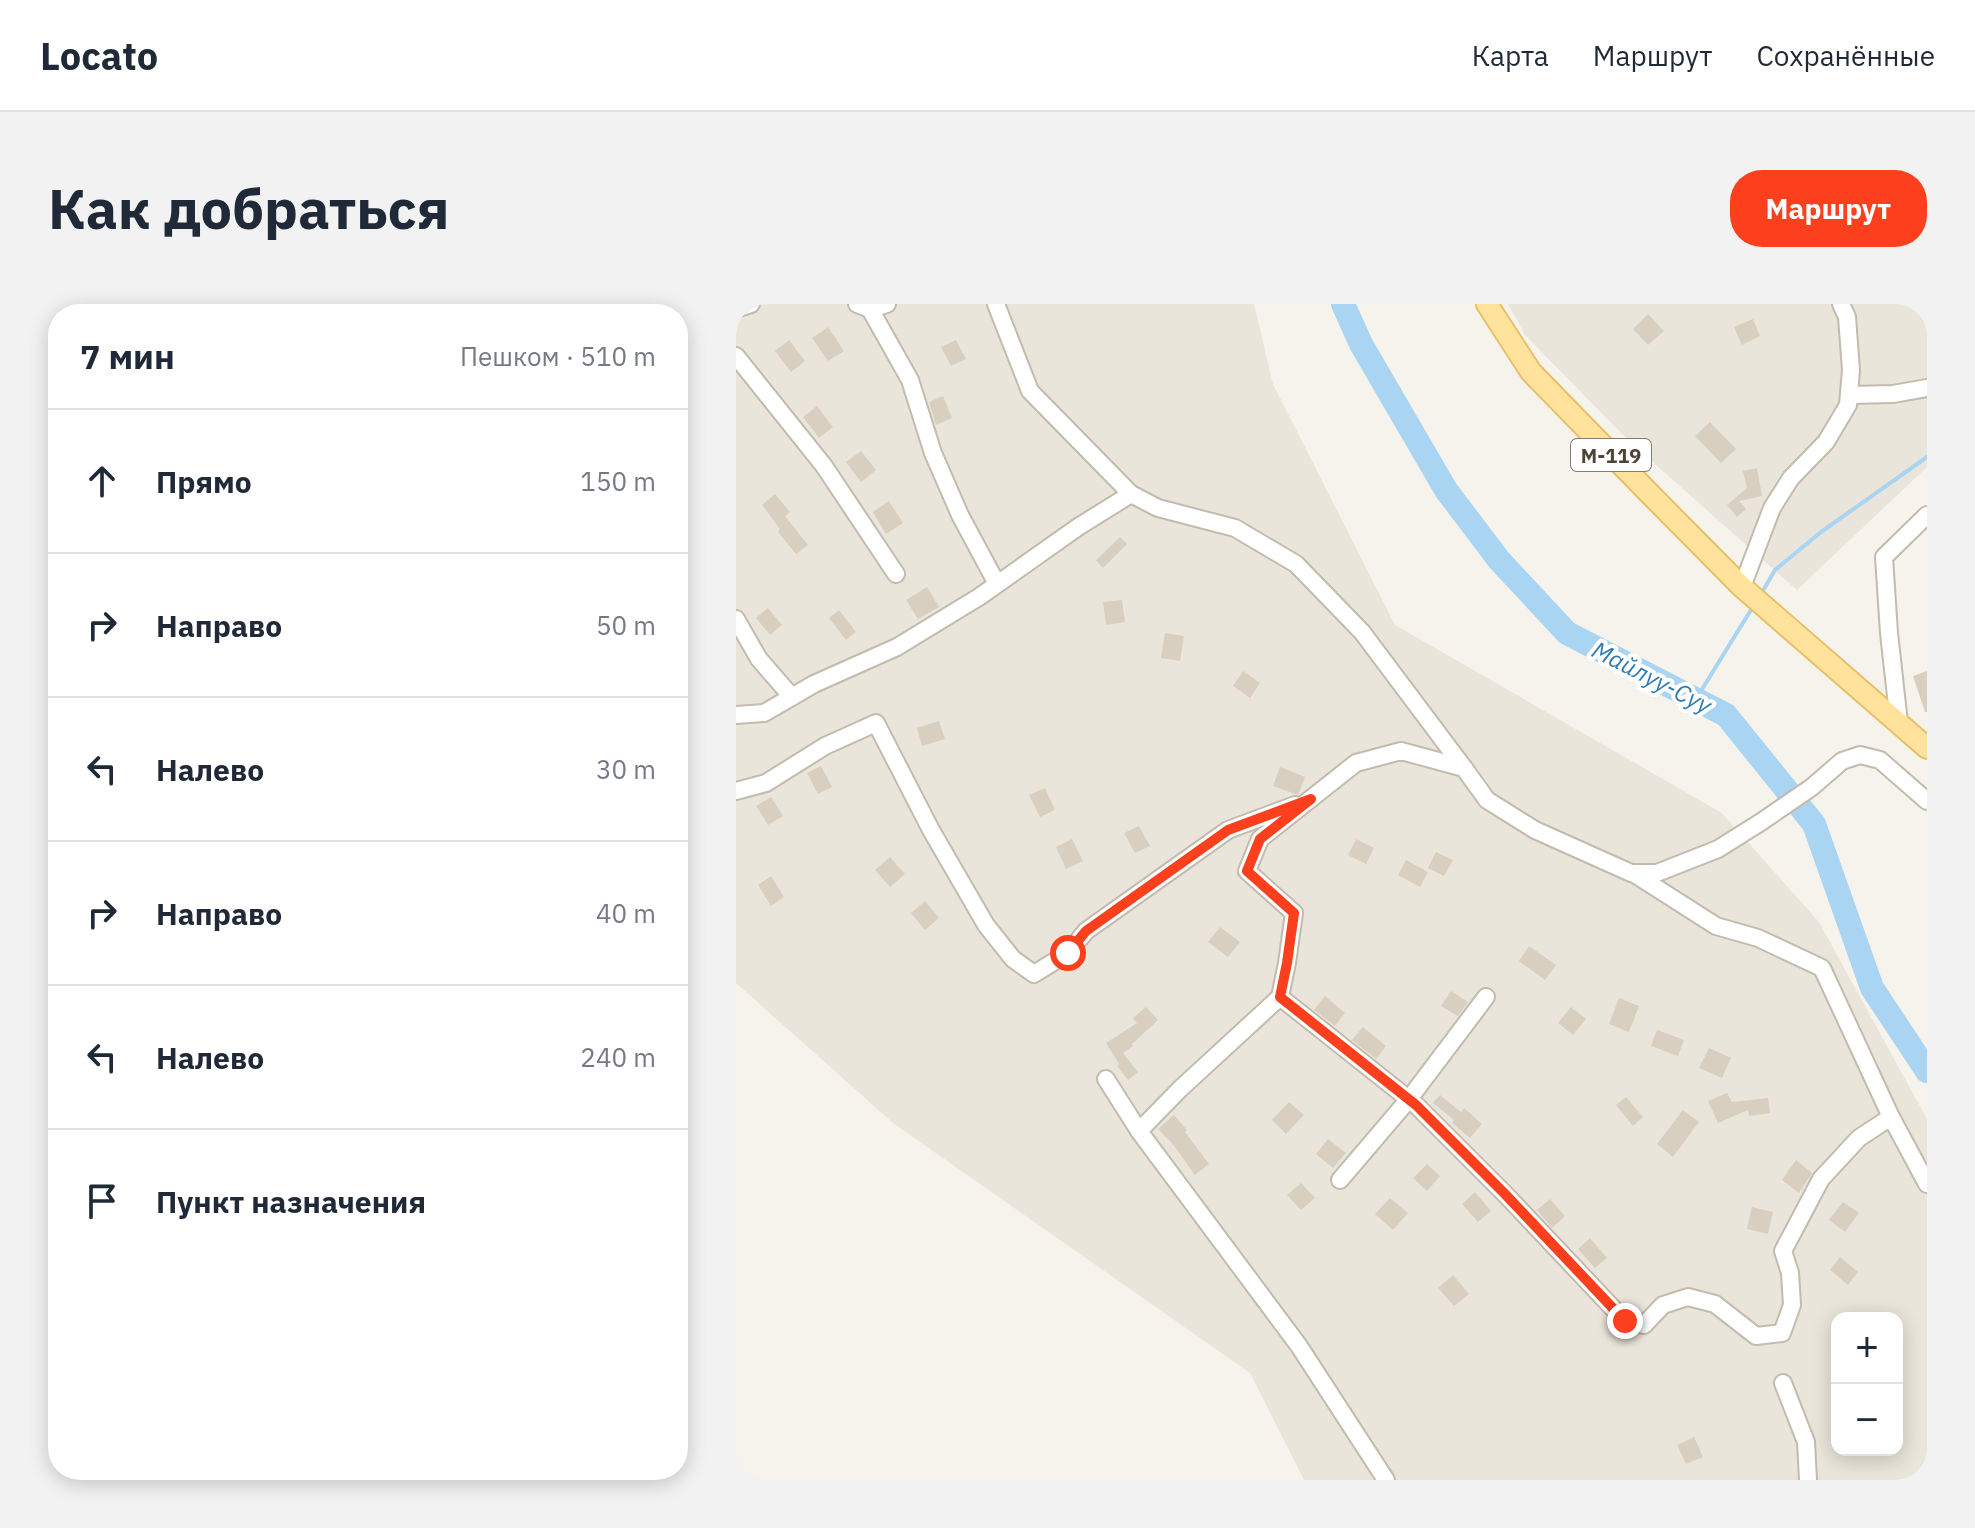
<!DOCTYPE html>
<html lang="ru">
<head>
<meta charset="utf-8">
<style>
	:root { --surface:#fff; --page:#f2f2f3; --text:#1f2937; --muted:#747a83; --line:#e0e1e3; --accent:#fc3f1d }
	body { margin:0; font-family:"IBM Plex Sans",sans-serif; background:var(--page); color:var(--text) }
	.controls { position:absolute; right:24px; bottom:24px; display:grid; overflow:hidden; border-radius:16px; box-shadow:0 4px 20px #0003 }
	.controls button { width:72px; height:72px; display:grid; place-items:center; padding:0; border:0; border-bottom:2px solid var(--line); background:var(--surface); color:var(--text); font:40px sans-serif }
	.stop { position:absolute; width:24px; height:24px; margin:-18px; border:6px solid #fc3f1d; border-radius:50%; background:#fff }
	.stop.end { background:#fc3f1d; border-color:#fff; box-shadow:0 2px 8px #0008 }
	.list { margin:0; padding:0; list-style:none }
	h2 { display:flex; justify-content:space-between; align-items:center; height:104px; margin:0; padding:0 32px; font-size:34px }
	h2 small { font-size:26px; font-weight:400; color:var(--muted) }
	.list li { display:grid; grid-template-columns:52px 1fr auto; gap:24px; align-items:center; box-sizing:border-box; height:144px; padding:0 32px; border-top:2px solid var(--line) }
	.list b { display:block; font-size:30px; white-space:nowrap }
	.list em { font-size:26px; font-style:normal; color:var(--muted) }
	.icon { flex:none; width:44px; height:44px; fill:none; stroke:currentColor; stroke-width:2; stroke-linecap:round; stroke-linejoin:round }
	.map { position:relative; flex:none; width:1191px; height:1176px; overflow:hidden; border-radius:32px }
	header { display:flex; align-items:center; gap:48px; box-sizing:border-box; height:112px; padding:0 40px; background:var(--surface); border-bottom:2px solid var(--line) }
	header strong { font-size:38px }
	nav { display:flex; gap:44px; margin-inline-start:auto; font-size:28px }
	.intro { display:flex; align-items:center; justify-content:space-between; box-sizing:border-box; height:192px; padding:0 48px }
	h1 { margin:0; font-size:56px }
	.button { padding:20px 36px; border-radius:32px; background:var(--accent); color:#fff; font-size:28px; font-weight:700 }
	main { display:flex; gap:48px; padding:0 48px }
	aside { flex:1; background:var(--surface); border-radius:32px; box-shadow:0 4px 20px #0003 }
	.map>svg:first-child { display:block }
	.residential { fill:#eae5da; fill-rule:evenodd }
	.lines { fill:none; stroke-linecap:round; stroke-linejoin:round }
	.stream { stroke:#a9d4f2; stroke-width:4 }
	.river { stroke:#a9d4f2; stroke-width:24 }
	.building { fill:#d8cfc1 }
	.minor-casing { stroke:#c2bbae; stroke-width:20 }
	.major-casing { stroke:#e6c16a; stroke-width:24 }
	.minor { stroke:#fff; stroke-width:16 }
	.major { stroke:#ffe39c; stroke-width:20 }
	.route { stroke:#fc3f1d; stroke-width:10 }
	.labels { text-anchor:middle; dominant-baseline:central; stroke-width:8; stroke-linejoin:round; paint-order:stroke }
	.shield { fill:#fff; stroke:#817c74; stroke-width:2 }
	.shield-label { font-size:20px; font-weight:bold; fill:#4b4439 }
	.water-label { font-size:24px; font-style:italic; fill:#2e7ab2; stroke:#fff }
</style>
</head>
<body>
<header>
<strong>Locato</strong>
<nav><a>Карта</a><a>Маршрут</a><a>Сохранённые</a></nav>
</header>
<div class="intro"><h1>Как добраться</h1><a class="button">Маршрут</a></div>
<main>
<aside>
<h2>7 мин<small>Пешком · 510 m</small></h2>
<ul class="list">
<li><svg class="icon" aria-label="ahead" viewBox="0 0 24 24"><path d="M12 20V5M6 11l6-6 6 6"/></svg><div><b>Прямо</b></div><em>150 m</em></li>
<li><svg class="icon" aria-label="right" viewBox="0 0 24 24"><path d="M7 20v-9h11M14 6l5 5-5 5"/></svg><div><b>Направо</b></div><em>50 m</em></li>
<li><svg class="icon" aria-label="left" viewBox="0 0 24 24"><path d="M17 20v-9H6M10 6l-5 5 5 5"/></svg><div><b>Налево</b></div><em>30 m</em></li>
<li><svg class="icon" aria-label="right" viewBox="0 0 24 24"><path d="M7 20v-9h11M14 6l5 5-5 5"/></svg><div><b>Направо</b></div><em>40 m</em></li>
<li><svg class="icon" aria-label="left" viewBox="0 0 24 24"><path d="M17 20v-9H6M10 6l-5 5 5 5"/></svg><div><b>Налево</b></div><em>240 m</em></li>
<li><svg class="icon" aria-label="arrive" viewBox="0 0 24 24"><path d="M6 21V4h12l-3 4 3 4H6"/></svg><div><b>Пункт назначения</b></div></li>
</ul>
</aside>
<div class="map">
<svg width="1191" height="1176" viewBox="0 0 1191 1176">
	<rect width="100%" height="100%" fill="#f6f3ec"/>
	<g class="residential">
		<path d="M 0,0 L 518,0 L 537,80 L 659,321 L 986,509 L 1083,618 L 1191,815 L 1191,1176 L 568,1176 L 514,1069 L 157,819 L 0,679 ZM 1101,1014 L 1161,1014 L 1161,1146 L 1101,1146 Z"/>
		<polygon points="772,0 1191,0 1191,163 1061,286 894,138 789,31"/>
	</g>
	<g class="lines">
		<g class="stream">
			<polyline points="1025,290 1039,266 1085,228 1191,153"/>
			<polyline points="960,395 1018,301"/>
		</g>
		<polyline class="river" points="607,0 625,40 710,186 763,256 831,329 990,411 1078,520 1136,684 1191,767"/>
	</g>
	<g class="building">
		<polygon points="912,10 928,27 912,41 897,25"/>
		<polygon points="1017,15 1024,32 1006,41 998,23"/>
		<polygon points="92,23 108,47 92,57 76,34"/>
		<polygon points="53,36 69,57 55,68 39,47"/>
		<polygon points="220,36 230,55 215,62 205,43"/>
		<polygon points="207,92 216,114 200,121 193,98"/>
		<polygon points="81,102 97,123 83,134 67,113"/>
		<polygon points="974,118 1000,145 985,159 959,132"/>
		<polygon points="125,147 140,166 125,178 110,158"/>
		<polygon points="1021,164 1026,192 1003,197 1010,205 1001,213 991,201 1011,184 1007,167"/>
		<polygon points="39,190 54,208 49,212 72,241 60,250 42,228 44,225 26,201"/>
		<polygon points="153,197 167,219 150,230 137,208"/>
		<polygon points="384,233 391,240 367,264 360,256"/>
		<polygon points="191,283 203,303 182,315 170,296"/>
		<polygon points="386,296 389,318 370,321 367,298"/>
		<polygon points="32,304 46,321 34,331 20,314"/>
		<polygon points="103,306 120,328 110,336 93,314"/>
		<polygon points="429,329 448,332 444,357 425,354"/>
		<polygon points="507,367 524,379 514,394 497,382"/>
		<polygon points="1191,367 1191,408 1189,408 1177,372"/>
		<polygon points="203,417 209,435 186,442 181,424"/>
		<polygon points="85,462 96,483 82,490 71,469"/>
		<polygon points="544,463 569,473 562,491 537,482"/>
		<polygon points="309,484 319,506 304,513 293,491"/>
		<polygon points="35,493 47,512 32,521 20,502"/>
		<polygon points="403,522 414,542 399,549 388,529"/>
		<polygon points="336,535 347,557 330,565 320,543"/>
		<polygon points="620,535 638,544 630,560 612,551"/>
		<polygon points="700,548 717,556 708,572 692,564"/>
		<polygon points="154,553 169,570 154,583 139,566"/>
		<polygon points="670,556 692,568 684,583 662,571"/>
		<polygon points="35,572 48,593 35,602 22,581"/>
		<polygon points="189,597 203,614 189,626 175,609"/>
		<polygon points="484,623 504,638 492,653 472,638"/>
		<polygon points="793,642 820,661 809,676 783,657"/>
		<polygon points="715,687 732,698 722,712 705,702"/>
		<polygon points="589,692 609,709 599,722 578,706"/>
		<polygon points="883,694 903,702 893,728 873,720"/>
		<polygon points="410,703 422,716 396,740 397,742 387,749 402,768 392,776 381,762 383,760 370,739 401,719 397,714"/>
		<polygon points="835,703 850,715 837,731 822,719"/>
		<polygon points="627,723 650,742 640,755 616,736"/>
		<polygon points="921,726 948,736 942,752 915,742"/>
		<polygon points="973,744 995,754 986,774 963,764"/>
		<polygon points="991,789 996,798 1032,794 1034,809 1013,812 1012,806 982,819 972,797"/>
		<polygon points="704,791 725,808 728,804 746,820 734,834 716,819 718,816 697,799"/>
		<polygon points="890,793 907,813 897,822 880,801"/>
		<polygon points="553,798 568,811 550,830 536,816"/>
		<polygon points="947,806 963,818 937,853 921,840"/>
		<polygon points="438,811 451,826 449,828 473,860 459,871 436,839 422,825"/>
		<polygon points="592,835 610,849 597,864 580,850"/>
		<polygon points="1060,856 1076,869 1063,889 1046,876"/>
		<polygon points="691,860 704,872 691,887 677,874"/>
		<polygon points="565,879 579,894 565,906 551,891"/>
		<polygon points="739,888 755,907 742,918 726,900"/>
		<polygon points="654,894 672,909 657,926 639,910"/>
		<polygon points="814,895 829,912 816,924 801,906"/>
		<polygon points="1107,898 1123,909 1109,928 1093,916"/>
		<polygon points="1016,903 1037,908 1032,930 1011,925"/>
		<polygon points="854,934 871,954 859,964 842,945"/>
		<polygon points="1104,953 1122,968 1112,981 1094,966"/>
		<polygon points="717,971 733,990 718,1002 702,984"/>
		<polygon points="958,1133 967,1153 950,1160 941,1141"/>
	</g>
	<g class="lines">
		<g class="minor-casing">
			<g id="minor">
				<polyline points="121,0 134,5 151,0"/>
				<polyline points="260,0 294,87 395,190 422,204 499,224 560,260 626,328 728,464"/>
				<polyline points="0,5 15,0"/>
				<polyline points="134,5 174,76 197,149 224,211 261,280"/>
				<polyline points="0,52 88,162 160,270"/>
				<polyline points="1113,91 1157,90 1191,84"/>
				<polyline points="1006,283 1036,204 1055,174 1090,138 1112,101 1115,66 1111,13 1105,0"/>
				<polyline points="0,315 23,355 56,393"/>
				<polyline points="0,411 28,409 78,380 161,343 243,293 342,223 395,190"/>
				<polyline points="1163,419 1153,329 1148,253 1191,211"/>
				<polyline points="0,487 30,479 89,442 140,419 195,526 250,621 277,655 298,670 332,649 350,627 492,526 559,501"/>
				<polyline points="897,569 980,622 1022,634 1086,664 1155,813 1191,880"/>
				<polyline points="544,693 680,801 769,890 889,1017 908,1021 927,1001 952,993 979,1000 1020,1032 1046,1029 1056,1001 1054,969 1047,947 1085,875 1123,834 1155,813"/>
				<polyline points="370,775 403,827 563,1042 650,1176"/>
				<polyline points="403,827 444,785 544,693 551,659 558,609 511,567 524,535 620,459 665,447 728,464 751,496 799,526 895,569 921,569 982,545 1025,518 1076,483 1106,457 1124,451 1144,456 1191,497"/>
				<polyline points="604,876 673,795 750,693"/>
				<polyline points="1047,1079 1070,1138 1072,1176"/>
			</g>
		</g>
		<g class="major-casing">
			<polyline id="major" points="751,0 795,68 911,187 1006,283 1191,444"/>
		</g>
		<use href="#minor" class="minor"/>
		<use href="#major" class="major"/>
	</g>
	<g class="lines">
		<polyline class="route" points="332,649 350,627 492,526 575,495 524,535 511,567 558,609 551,659 544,693 680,801 769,890 889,1017"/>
	</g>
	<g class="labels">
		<rect class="shield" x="835" y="135" width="80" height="32" rx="6"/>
		<g class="shield-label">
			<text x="875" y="151">М-119</text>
		</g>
		<g class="water-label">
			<text transform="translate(916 373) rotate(27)">Майлуу-Суу</text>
		</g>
	</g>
</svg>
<div class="controls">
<button>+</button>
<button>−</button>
</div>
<div class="stop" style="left:332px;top:649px"></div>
<div class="stop end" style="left:889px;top:1017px"></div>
</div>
</main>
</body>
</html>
